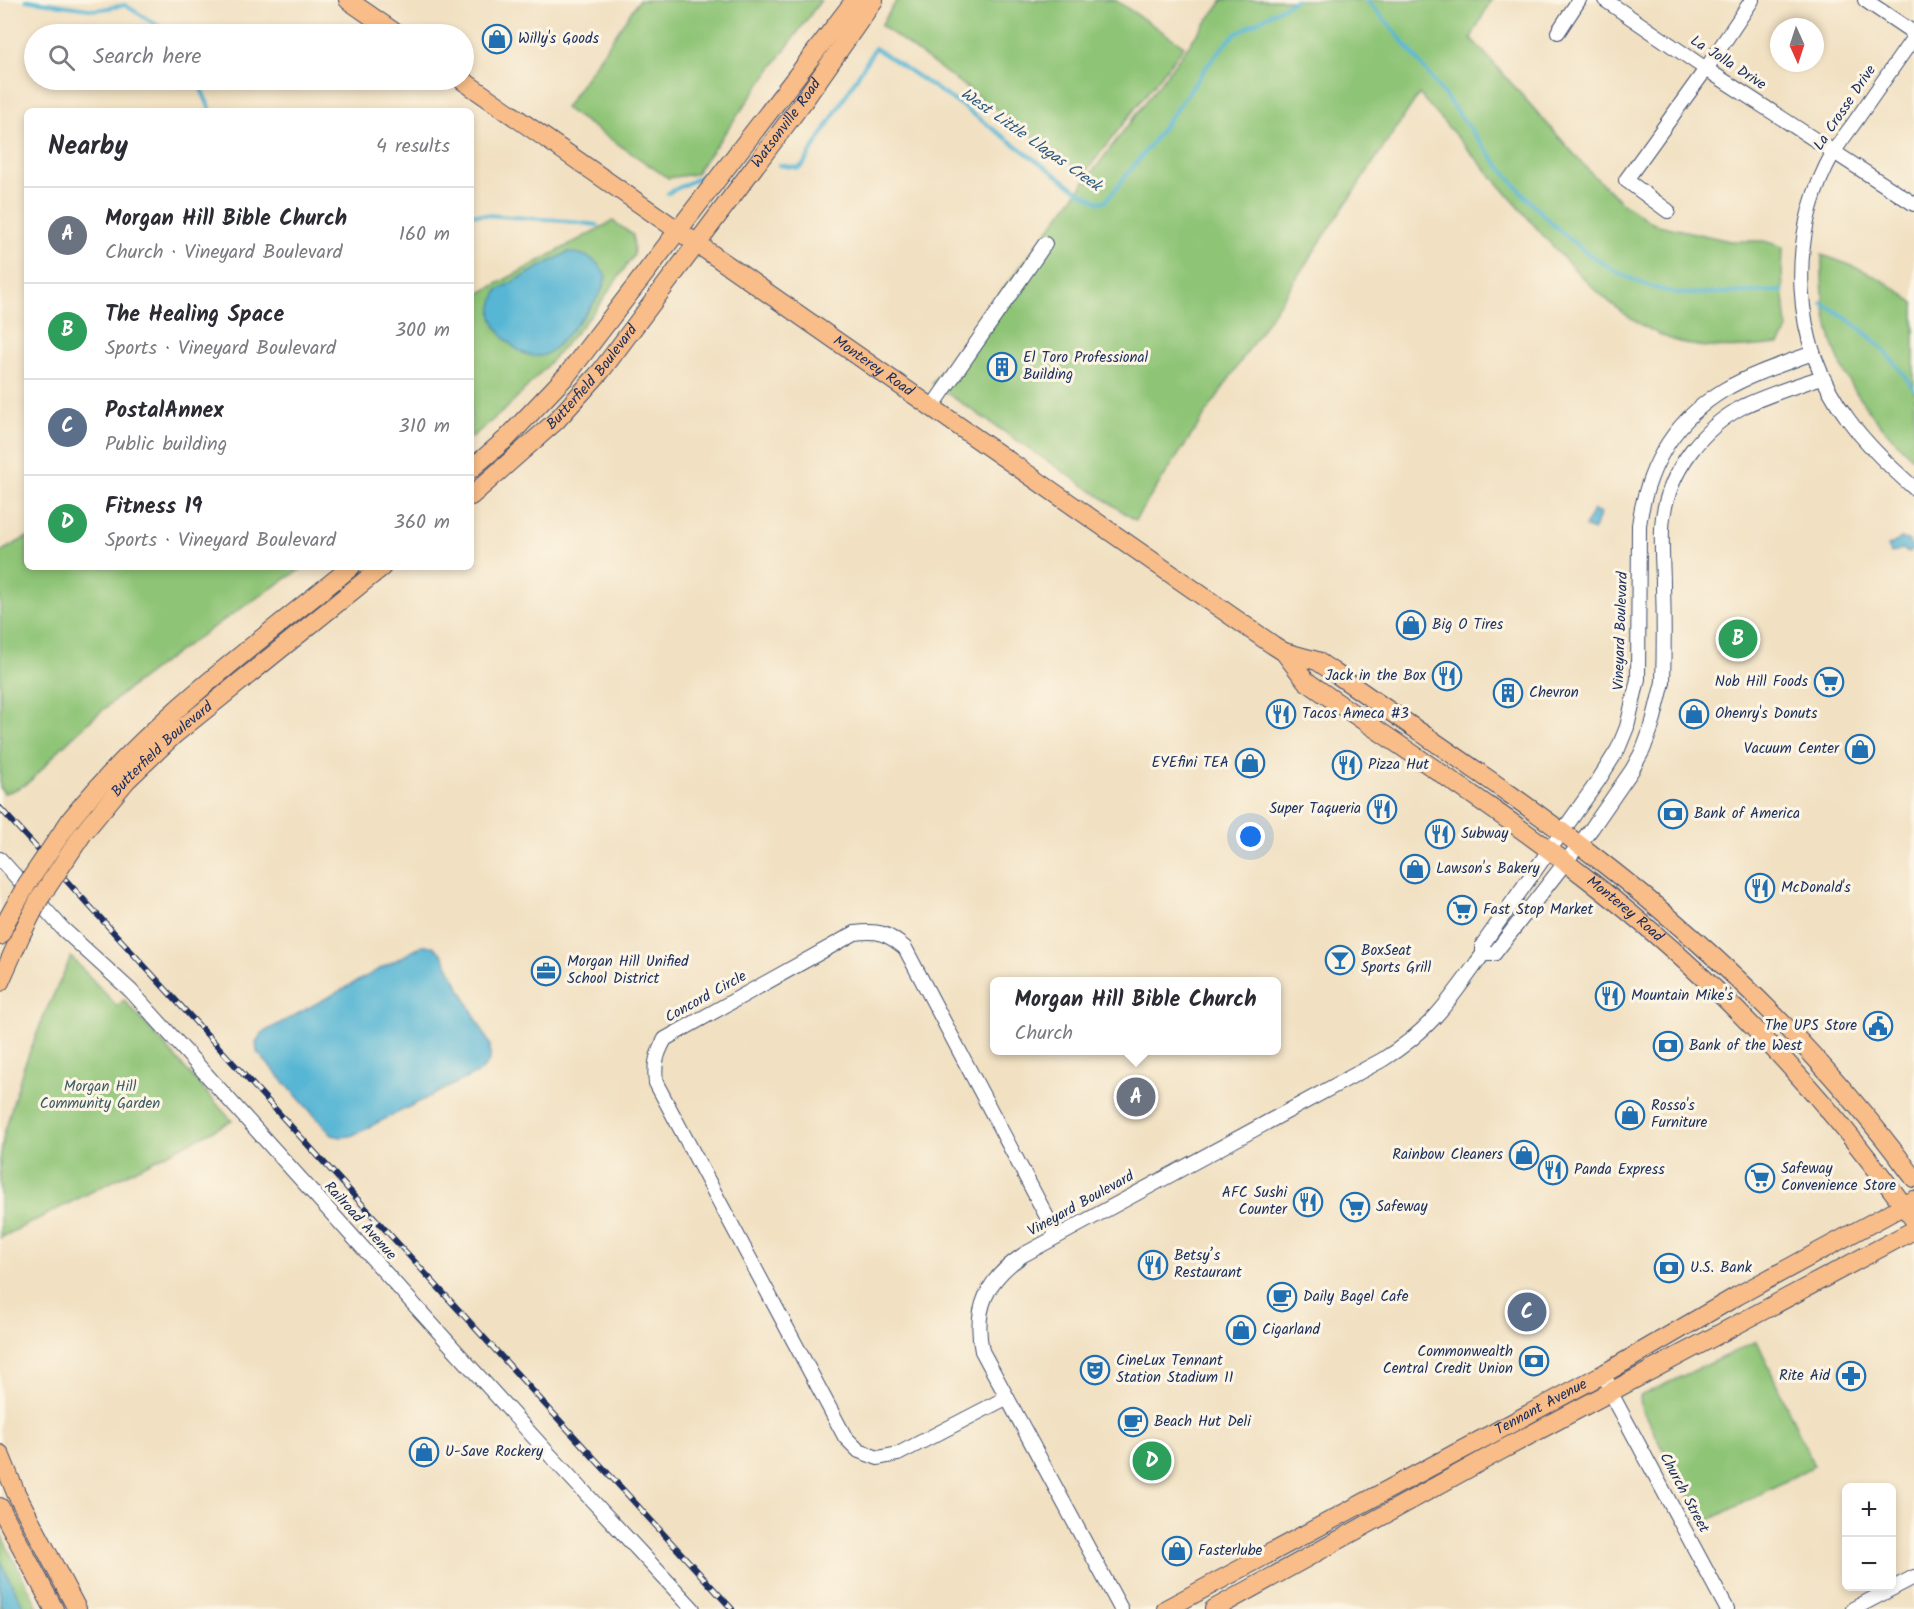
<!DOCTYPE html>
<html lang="en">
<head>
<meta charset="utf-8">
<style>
	:root { --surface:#fff; --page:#f7f7f7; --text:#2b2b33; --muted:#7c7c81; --line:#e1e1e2; --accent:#d93025 }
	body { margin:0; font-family:Kalam,sans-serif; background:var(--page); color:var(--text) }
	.controls { position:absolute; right:18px; bottom:18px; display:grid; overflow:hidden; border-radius:9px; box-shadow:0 3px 9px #0003 }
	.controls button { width:54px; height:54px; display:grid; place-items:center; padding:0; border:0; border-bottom:2px solid var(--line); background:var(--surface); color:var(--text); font:30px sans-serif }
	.compass { position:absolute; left:1770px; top:18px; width:54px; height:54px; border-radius:50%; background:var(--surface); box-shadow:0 3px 9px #0003; rotate:177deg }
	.you { position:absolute; left:1251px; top:837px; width:21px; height:21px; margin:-15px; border:4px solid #fff; border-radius:50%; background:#1a73e8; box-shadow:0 0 0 9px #1a73e833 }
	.badge { display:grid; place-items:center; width:39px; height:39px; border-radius:50%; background:var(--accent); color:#fff; font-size:20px; font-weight:700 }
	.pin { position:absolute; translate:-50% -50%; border:3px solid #fff; box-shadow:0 2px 6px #0006 }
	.popup { position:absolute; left:990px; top:977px; width:291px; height:78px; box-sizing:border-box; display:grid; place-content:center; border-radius:9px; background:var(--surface); filter:drop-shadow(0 2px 4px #0005); font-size:20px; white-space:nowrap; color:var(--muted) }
	.popup b { font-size:22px; color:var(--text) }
	.popup::after { content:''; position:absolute; left:50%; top:100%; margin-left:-12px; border:12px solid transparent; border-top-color:var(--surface) }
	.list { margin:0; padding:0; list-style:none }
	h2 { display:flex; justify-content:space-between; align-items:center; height:78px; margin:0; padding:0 24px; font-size:26px }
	h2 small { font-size:20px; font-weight:400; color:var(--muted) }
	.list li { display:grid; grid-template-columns:39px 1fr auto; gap:18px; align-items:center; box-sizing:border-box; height:96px; padding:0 24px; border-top:2px solid var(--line) }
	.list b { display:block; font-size:22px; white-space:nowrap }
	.list p { margin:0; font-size:20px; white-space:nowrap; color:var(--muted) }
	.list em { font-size:20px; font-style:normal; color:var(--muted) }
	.icon { flex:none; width:33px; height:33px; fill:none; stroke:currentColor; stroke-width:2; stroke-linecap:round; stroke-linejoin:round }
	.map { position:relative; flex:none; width:1914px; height:1609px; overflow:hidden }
	.search { position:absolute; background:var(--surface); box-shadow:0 3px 9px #0003; left:24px; top:24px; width:450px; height:66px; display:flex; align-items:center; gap:15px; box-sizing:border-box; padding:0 21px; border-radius:33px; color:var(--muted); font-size:22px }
	.panel { position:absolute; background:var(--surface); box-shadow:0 3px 9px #0003; left:24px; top:108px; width:450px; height:462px; border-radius:9px }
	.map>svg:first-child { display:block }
	.green { fill:#8ec476; stroke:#547a6a; stroke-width:1.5 }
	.water { fill:#56b6d4; stroke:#387299; stroke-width:1.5 }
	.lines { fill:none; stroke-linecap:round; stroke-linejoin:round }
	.stream { stroke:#56b6d4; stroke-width:4 }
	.minor-casing { stroke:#3b4a6d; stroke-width:16 }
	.major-casing { stroke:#3b4a6d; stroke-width:20 }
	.minor { stroke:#fff; stroke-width:14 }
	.major { stroke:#f8bd88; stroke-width:18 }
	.rail-casing { stroke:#1b2f5e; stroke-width:6 }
	.rail { stroke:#fcf5e5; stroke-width:4; stroke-dasharray:11; stroke-linecap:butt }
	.major-bridge-casing { stroke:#3b4a6d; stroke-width:20; stroke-linecap:butt }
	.major-bridge { stroke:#f8bd88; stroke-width:18 }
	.labels { text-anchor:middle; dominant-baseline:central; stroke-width:6; stroke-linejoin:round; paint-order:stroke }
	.poi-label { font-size:15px; fill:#1b2f5e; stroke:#fcf5e5; text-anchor:start }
	.street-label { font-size:15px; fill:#1b2f5e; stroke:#fcf5e5 }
	.park-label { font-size:15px; fill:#3e5c65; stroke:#fcf5e5 }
	.water-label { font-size:16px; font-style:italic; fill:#2d5881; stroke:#fcf5e5 }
</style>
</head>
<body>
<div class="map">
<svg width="1914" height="1609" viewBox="0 0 1914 1609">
	<rect width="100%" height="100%" fill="#fcf5e5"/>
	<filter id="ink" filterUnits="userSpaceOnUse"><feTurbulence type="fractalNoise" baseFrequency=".0167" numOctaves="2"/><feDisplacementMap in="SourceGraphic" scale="12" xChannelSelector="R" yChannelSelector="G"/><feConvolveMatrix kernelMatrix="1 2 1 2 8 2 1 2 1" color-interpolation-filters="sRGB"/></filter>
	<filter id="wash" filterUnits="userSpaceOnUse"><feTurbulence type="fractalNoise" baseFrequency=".008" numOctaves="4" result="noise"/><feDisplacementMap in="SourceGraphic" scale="24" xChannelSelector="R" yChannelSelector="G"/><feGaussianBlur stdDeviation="1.35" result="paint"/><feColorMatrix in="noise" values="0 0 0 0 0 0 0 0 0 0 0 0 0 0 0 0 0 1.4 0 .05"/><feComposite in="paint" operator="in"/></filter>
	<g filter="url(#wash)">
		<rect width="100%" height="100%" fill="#f1e0c1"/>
		<g class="green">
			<polygon points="639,0 821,0 695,174 668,178 565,108"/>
			<polygon points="897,0 1115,0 1184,46 1084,174 881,25"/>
			<path d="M 1223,0 L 1491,0 L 1471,38 L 1591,173 L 1620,201 L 1654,224 L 1730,241 L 1764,241 L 1783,247 L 1782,276 L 1787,328 L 1786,334 L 1779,344 C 1749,347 1708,351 1679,342 C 1611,322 1549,242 1503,189 C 1475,157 1447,126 1419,94 L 1135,520 L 932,383 Z"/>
			<polygon points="613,221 633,235 634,255 596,309 544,369 507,408 471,438 471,298"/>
			<path d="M 1822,255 C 1858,267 1885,278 1914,303 L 1914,459 C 1849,399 1819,345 1822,255 Z"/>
			<path d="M 27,537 L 27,567 L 304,567 C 220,622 135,676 63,746 C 42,766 35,786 4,793 L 0,788 L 0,552 Z"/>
			<polygon points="71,957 117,1006 124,1000 232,1121 0,1238 0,1160 4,1134 23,1069 45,1013"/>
			<polygon points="1757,1341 1814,1466 1704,1523 1641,1408 1640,1396"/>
			<polygon points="0,1533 39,1609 0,1609"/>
		</g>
		<g class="water">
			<path d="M 568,252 C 588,255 596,258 606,276 C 605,280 604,285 602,289 C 597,302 556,351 544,355 C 523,362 497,335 492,317 C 490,307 494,298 498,290 Z"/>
			<polygon points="1593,510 1601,513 1593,531 1585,527"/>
			<polygon points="1901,539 1908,540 1913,550 1909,553 1901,549 1891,553 1888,546"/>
			<polygon points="422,946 433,946 442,954 490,1045 490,1060 481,1071 351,1136 341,1137 332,1135 257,1052 256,1042 262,1033"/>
			<polygon points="0,1559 3,1567 25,1609 4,1609 0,1602"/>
		</g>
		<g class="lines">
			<g class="stream">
				<polyline points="26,0 96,10 125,5 171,34"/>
				<path d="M 1366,0 C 1458,92 1544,277 1684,294 L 1783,291"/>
				<polyline points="197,80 211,111"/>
				<polyline points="779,165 798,168 803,165 875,48 959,104 1077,190 1099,202 1106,201 1151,144 1213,58 1234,35 1295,0"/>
				<polyline points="668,193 706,174"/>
				<polyline points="471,214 556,220 597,225"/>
				<path d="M 1822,303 C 1861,325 1889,351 1914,389"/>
			</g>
		</g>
	</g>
	<g filter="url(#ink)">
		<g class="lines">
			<g class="minor-casing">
				<g id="minor">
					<polyline points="1605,0 1706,69 1914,204"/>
					<polyline points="1865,0 1914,33"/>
					<polyline points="1558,32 1579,0"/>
					<path d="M 1914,37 C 1896,63 1878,89 1859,116 C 1851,128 1841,140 1833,153 C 1787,236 1790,342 1848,419 C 1867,445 1890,467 1914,488"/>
					<polyline points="1668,211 1626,180 1706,69 1752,0"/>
					<polyline points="932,407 1045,244"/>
					<polyline points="0,859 63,929 131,991 548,1453 693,1609"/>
					<path d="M 1483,954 L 1494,954 L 1592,828 L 1632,770 L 1643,750 L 1652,726 L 1663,682 C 1664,650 1664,618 1663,586 C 1663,563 1660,539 1663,517 C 1670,470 1702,428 1744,406 C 1769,394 1796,386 1822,377"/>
					<polyline points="1608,1383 1611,1393 1727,1609"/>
					<path d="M 1006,1398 L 898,1454 L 878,1458 L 859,1451 L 845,1437 L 656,1083 C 654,1065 656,1055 665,1039 L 855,933 C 879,930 887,933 905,948 L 1057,1236"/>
					<path d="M 1121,1609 L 982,1351 C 973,1309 987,1279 1023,1255 L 1382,1060 C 1431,1030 1450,1000 1483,954 L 1483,944 L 1598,781 L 1618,749 L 1627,727 L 1638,679 L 1639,525 C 1647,467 1673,421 1724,390 C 1751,374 1783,364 1813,353"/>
					<polyline points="1853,1609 1914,1577"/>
				</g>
			</g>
			<g class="major-casing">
				<g id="major">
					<polyline points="348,0 397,34"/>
					<path id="s1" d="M 462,80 L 1273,645 L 1284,652 L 1306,681 C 1399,746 1495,807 1585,877 C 1711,974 1821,1090 1914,1220"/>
					<polyline points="471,469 507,438 567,375 855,0"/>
					<path id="s2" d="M 471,496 L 556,421 L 601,371 L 803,102 L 874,0"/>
					<path d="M 1284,652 L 1317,661 L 1332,671 C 1421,734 1513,793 1599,860 C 1716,951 1825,1057 1914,1178"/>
					<path d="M 71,819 C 150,720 254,646 351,567"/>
					<path id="s3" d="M 84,832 L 127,780 L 174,735 L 382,567"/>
					<polyline points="0,936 7,920"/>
					<polyline points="0,982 21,935"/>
					<polyline points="0,1454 16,1493 77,1609"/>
					<polyline points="0,1507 54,1609"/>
					<path id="s4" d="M 1166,1609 L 1605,1373 L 1737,1296 L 1914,1200"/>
					<polyline points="1214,1609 1498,1452 1914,1230"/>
				</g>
			</g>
			<use href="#minor" class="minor"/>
			<use href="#major" class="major"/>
			<g class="rail-casing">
				<polyline id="rail" points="0,808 732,1609"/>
			</g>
			<use href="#rail" class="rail"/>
			<g class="major-bridge-casing">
				<g id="major-bridge">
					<polyline points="7,920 27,884 71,819"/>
					<polyline points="21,935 40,898 84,832"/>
				</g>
			</g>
			<use href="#major-bridge" class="major-bridge"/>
		</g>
	</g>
	<defs>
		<g id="shop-ring" transform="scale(1.5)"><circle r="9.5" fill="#fcf5e5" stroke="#1f6fb2" stroke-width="1.5"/><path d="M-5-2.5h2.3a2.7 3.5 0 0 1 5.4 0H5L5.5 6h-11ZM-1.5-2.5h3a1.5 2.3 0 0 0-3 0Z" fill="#1f6fb2"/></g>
		<g id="building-ring" transform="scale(1.5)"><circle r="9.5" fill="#fcf5e5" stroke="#1f6fb2" stroke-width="1.5"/><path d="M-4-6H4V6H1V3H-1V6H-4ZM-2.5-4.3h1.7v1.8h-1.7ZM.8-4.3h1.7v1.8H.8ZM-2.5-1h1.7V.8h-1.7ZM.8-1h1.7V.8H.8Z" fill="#1f6fb2"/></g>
		<g id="restaurant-ring" transform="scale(1.5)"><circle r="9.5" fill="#fcf5e5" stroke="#1f6fb2" stroke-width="1.5"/><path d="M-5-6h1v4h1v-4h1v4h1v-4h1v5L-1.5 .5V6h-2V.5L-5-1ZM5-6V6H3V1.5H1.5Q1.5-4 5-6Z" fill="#1f6fb2"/></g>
		<g id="supermarket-ring" transform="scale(1.5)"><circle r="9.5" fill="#fcf5e5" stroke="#1f6fb2" stroke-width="1.5"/><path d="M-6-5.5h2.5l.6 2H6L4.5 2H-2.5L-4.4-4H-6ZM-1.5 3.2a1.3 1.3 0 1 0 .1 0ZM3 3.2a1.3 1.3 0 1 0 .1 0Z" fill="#1f6fb2"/></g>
		<g id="bank-ring" transform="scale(1.5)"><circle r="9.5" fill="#fcf5e5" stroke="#1f6fb2" stroke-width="1.5"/><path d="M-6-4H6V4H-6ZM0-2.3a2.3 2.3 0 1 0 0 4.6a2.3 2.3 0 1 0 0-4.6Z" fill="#1f6fb2"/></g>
		<g id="bar-ring" transform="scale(1.5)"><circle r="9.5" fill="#fcf5e5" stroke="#1f6fb2" stroke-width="1.5"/><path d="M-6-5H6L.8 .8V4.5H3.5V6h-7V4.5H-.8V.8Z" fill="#1f6fb2"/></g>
		<g id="office-ring" transform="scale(1.5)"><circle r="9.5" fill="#fcf5e5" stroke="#1f6fb2" stroke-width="1.5"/><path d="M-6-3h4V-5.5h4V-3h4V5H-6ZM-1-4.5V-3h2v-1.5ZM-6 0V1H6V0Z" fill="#1f6fb2"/></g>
		<g id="civic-ring" transform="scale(1.5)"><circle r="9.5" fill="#fcf5e5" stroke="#1f6fb2" stroke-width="1.5"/><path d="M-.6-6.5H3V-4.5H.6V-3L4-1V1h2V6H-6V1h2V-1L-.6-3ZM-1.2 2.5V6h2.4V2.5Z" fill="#1f6fb2"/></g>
		<g id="cafe-ring" transform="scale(1.5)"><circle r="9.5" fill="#fcf5e5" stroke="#1f6fb2" stroke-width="1.5"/><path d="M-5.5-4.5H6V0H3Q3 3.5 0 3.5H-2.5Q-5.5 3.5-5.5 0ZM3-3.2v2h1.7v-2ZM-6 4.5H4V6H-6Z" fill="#1f6fb2"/></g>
		<g id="theatre-ring" transform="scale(1.5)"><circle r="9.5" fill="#fcf5e5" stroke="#1f6fb2" stroke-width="1.5"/><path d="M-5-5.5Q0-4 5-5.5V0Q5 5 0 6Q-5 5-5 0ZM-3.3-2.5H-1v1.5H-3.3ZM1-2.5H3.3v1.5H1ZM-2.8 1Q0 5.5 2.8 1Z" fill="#1f6fb2"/></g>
		<g id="pharmacy-ring" transform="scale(1.5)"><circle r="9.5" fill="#fcf5e5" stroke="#1f6fb2" stroke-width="1.5"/><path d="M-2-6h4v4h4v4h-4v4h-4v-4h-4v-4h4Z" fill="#1f6fb2"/></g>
	</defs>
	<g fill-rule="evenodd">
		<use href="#shop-ring" x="497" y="39"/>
		<use href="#building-ring" x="1002" y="367"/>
		<use href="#shop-ring" x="1411" y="625"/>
		<use href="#restaurant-ring" x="1447" y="676"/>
		<use href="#supermarket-ring" x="1829" y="682"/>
		<use href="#building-ring" x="1508" y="693"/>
		<use href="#restaurant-ring" x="1281" y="714"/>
		<use href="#shop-ring" x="1694" y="714"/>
		<use href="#shop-ring" x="1860" y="749"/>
		<use href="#shop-ring" x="1250" y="763"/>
		<use href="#restaurant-ring" x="1347" y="765"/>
		<use href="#restaurant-ring" x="1382" y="809"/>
		<use href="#bank-ring" x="1673" y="814"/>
		<use href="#restaurant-ring" x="1440" y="834"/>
		<use href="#shop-ring" x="1415" y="869"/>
		<use href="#restaurant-ring" x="1760" y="888"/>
		<use href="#supermarket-ring" x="1462" y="910"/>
		<use href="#bar-ring" x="1340" y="960"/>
		<use href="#office-ring" x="546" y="971"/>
		<use href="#restaurant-ring" x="1610" y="996"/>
		<use href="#civic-ring" x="1878" y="1026"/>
		<use href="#bank-ring" x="1668" y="1046"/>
		<use href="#shop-ring" x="1630" y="1115"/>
		<use href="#shop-ring" x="1524" y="1155"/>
		<use href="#restaurant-ring" x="1553" y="1170"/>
		<use href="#supermarket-ring" x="1760" y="1178"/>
		<use href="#restaurant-ring" x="1308" y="1202"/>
		<use href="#supermarket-ring" x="1355" y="1207"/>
		<use href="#restaurant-ring" x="1153" y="1265"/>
		<use href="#bank-ring" x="1669" y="1268"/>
		<use href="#cafe-ring" x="1282" y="1297"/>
		<use href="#shop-ring" x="1241" y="1330"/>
		<use href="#bank-ring" x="1534" y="1361"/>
		<use href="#theatre-ring" x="1095" y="1370"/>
		<use href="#pharmacy-ring" x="1851" y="1376"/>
		<use href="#cafe-ring" x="1133" y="1422"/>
		<use href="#shop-ring" x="424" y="1452"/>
		<use href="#shop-ring" x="1177" y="1551"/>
	</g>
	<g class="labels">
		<g class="poi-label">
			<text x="518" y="39">Willy's Goods</text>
			<text x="1023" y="358">El Toro Professional<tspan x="1023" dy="17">Building</tspan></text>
			<text x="1432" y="625">Big O Tires</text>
			<text x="1426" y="676" text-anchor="end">Jack in the Box</text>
			<text x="1808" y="682" text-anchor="end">Nob Hill Foods</text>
			<text x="1529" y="693">Chevron</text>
			<text x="1302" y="714">Tacos Ameca #3</text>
			<text x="1715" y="714">Ohenry's Donuts</text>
			<text x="1839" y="749" text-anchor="end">Vacuum Center</text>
			<text x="1229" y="763" text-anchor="end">EYEfini TEA</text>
			<text x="1368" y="765">Pizza Hut</text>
			<text x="1361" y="809" text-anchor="end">Super Taqueria</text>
			<text x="1694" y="814">Bank of America</text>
			<text x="1461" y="834">Subway</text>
			<text x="1436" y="869">Lawson's Bakery</text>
			<text x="1781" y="888">McDonald's</text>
			<text x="1483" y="910">Fast Stop Market</text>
			<text x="1361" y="951">BoxSeat<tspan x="1361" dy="17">Sports Grill</tspan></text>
			<text x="567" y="962">Morgan Hill Unified<tspan x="567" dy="17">School District</tspan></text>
			<text x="1631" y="996">Mountain Mike's</text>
			<text x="1857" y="1026" text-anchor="end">The UPS Store</text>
			<text x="1689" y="1046">Bank of the West</text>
			<text x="1651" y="1106">Rosso's<tspan x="1651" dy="17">Furniture</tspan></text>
			<text x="1503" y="1155" text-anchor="end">Rainbow Cleaners</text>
			<text x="1781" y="1169">Safeway<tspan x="1781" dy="17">Convenience Store</tspan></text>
			<text x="1574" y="1170">Panda Express</text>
			<text x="1287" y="1193" text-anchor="end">AFC Sushi<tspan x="1287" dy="17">Counter</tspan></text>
			<text x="1376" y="1207">Safeway</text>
			<text x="1174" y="1256">Betsy’s<tspan x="1174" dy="17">Restaurant</tspan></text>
			<text x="1690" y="1268">U.S. Bank</text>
			<text x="1303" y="1297">Daily Bagel Cafe</text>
			<text x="1262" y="1330">Cigarland</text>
			<text x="1513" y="1352" text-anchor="end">Commonwealth<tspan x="1513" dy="17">Central Credit Union</tspan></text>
			<text x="1116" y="1361">CineLux Tennant<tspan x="1116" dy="17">Station Stadium 11</tspan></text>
			<text x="1830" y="1376" text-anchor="end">Rite Aid</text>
			<text x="1154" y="1422">Beach Hut Deli</text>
			<text x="445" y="1452">U-Save Rockery</text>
			<text x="1198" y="1551">Fasterlube</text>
		</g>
		<g class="street-label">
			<text transform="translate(1728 63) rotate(33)">La Jolla Drive</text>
			<text transform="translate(1845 108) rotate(-56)">La Crosse Drive</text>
			<text stroke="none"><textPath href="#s2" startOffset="490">Watsonville Road</textPath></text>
			<text stroke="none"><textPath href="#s1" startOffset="501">Monterey Road</textPath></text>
			<text stroke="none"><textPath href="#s2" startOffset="170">Butterfield Boulevard</textPath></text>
			<text transform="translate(1621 631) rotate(-88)">Vineyard Boulevard</text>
			<text stroke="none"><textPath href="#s3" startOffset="114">Butterfield Boulevard</textPath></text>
			<text stroke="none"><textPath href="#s1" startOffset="1430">Monterey Road</textPath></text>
			<text transform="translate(706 997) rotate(-29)">Concord Circle</text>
			<text transform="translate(1081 1204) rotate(-29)">Vineyard Boulevard</text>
			<text transform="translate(360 1221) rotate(48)">Railroad Avenue</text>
			<text stroke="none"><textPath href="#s4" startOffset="426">Tennant Avenue</textPath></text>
			<text transform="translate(1684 1493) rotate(62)">Church Street</text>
		</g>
		<g class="park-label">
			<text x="100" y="1087">Morgan Hill<tspan x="100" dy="17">Community Garden</tspan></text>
		</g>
		<g class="water-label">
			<text transform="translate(1031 140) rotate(35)">West Little Llagas Creek</text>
		</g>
	</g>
</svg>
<div class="controls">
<button>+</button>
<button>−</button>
</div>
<svg class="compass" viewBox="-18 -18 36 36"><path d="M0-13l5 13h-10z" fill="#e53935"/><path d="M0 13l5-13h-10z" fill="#7c7c81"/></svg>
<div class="you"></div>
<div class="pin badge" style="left:1136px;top:1097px;background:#6b7280">A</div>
<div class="popup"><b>Morgan Hill Bible Church</b>Church</div>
<div class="pin badge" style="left:1738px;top:639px;background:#2e9e5b">B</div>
<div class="pin badge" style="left:1527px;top:1312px;background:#5c6f8a">C</div>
<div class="pin badge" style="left:1152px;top:1461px;background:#2e9e5b">D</div>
<div class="search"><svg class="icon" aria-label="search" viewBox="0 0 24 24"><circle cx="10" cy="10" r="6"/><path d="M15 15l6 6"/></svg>Search here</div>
<section class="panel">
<h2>Nearby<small>4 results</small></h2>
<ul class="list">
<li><span class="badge" style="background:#6b7280">A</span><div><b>Morgan Hill Bible Church</b><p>Church · Vineyard Boulevard</p></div><em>160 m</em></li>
<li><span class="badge" style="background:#2e9e5b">B</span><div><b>The Healing Space</b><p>Sports · Vineyard Boulevard</p></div><em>300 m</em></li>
<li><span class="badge" style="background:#5c6f8a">C</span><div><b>PostalAnnex</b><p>Public building</p></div><em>310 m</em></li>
<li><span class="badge" style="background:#2e9e5b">D</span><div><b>Fitness 19</b><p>Sports · Vineyard Boulevard</p></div><em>360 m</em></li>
</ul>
</section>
</div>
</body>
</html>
